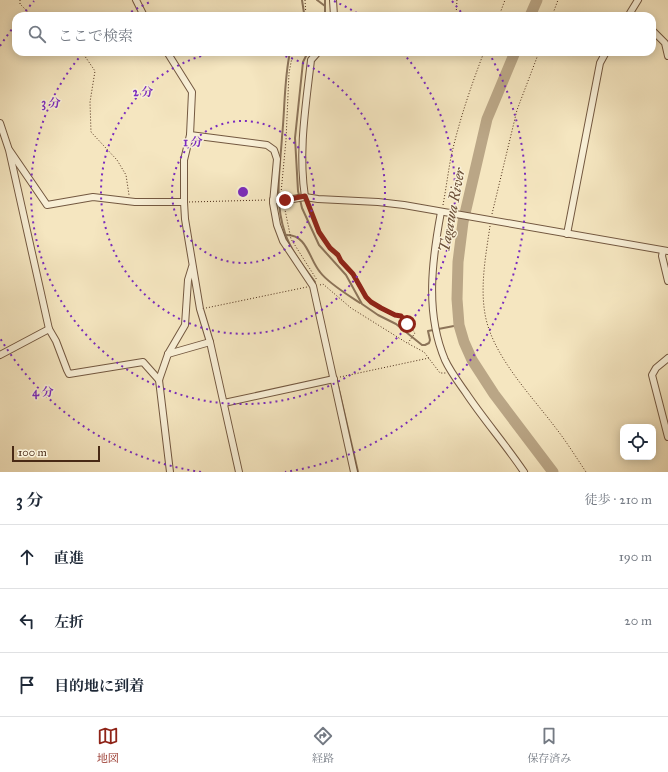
<!DOCTYPE html>
<html lang="ja">
<head>
<meta charset="utf-8">
<style>
	:root { --surface:#fff; --page:#f6f6f7; --text:#1f2937; --muted:#747a83; --line:#e0e1e3; --accent:#8f2418 }
	body { margin:0; font-family:"IM FELL Great Primer","Noto Serif JP",serif; background:var(--page); color:var(--text) }
	.controls { position:absolute; right:12px; bottom:12px; display:grid; overflow:hidden; border-radius:8px; box-shadow:0 2px 10px #0003 }
	.controls button { width:36px; height:36px; display:grid; place-items:center; padding:0; border:0; border-bottom:1px solid var(--line); background:var(--surface); color:var(--text); font:20px sans-serif }
	.scale { position:absolute; left:12px; bottom:10px; width:88px; box-sizing:border-box; padding-left:4px; border:2px solid #482915; border-top:0; font-size:11px; line-height:14px; white-space:nowrap; color:#482915; -webkit-text-stroke:3px #f8efd6; paint-order:stroke }
	.stop { position:absolute; width:12px; height:12px; margin:-9px; border:3px solid #8f2418; border-radius:50%; background:#fff }
	.stop.end { background:#8f2418; border-color:#fff; box-shadow:0 1px 4px #0008 }
	.list { margin:0; padding:0; list-style:none }
	h2 { display:flex; justify-content:space-between; align-items:center; height:52px; margin:0; padding:0 16px; font-size:17px }
	h2 small { font-size:13px; font-weight:400; color:var(--muted) }
	.list li { display:grid; grid-template-columns:26px 1fr auto; gap:12px; align-items:center; box-sizing:border-box; height:64px; padding:0 16px; border-top:1px solid var(--line) }
	.list b { display:block; font-size:15px; white-space:nowrap }
	.list em { font-size:13px; font-style:normal; color:var(--muted) }
	.icon { flex:none; width:22px; height:22px; fill:none; stroke:currentColor; stroke-width:2; stroke-linecap:round; stroke-linejoin:round }
	.map { position:relative; flex:none; width:668px; height:472px; overflow:hidden }
	.search { position:absolute; background:var(--surface); box-shadow:0 2px 10px #0003; left:12px; right:12px; top:12px; height:44px; display:flex; align-items:center; gap:10px; box-sizing:border-box; padding:0 14px; border-radius:12px; color:var(--muted); font-size:15px }
	.sheet { height:244px; background:var(--surface) }
	nav { display:flex; justify-content:space-around; align-items:center; box-sizing:border-box; height:56px; border-top:1px solid var(--line); background:var(--surface); font-size:11px; color:var(--muted) }
	nav a { display:grid; justify-items:center; gap:2px }
	nav .on { color:var(--accent) }
	.map>svg:first-child { display:block }
	.lines { fill:none; stroke-linecap:round; stroke-linejoin:round }
	.stream { stroke:#8c7459; stroke-width:2 }
	.river { stroke:#baa686; stroke-width:11 }
	.minor-casing { stroke:#735840; stroke-width:8 }
	.path { stroke:#482915; stroke-width:1; stroke-dasharray:1 2; stroke-linecap:butt }
	.minor { stroke:#f8efd6; stroke-width:6 }
	.route { stroke:#8f2418; stroke-width:5 }
	.ring { fill:none; stroke:#7b2cbf; stroke-width:2; stroke-dasharray:2 4 }
	.labels { text-anchor:middle; dominant-baseline:central; stroke-width:3; stroke-linejoin:round; paint-order:stroke }
	.water-label { font-size:15px; font-style:italic; fill:#6a4e37; stroke:#f8efd6 }
	.centre { fill:#7b2cbf; stroke:#f8efd6; stroke-width:2 }
	.ring-label { font-size:12px; text-anchor:middle; font-weight:bold; fill:#7b2cbf; stroke:#f8efd6; stroke-width:3; stroke-linejoin:round; paint-order:stroke }
</style>
</head>
<body>
<div class="map">
<svg width="668" height="472" viewBox="0 0 668 472">
	<rect width="100%" height="100%" fill="#f5e6c0"/>
	<filter id="stains"><feTurbulence type="fractalNoise" baseFrequency=".005" numOctaves="4"/><feColorMatrix values="0 0 0 0 .2 0 0 0 0 .09 0 0 0 0 .02 0 0 0 .5 -.17"/></filter>
	<radialGradient id="worn" r=".72"><stop offset=".6" stop-color="#630" stop-opacity="0"/><stop offset="1" stop-color="#630" stop-opacity=".3"/></radialGradient>
	<g class="lines">
		<g class="stream">
			<polyline points="302,0 304,13 304,16"/>
			<polyline points="317,0 325,6"/>
			<polyline points="325,0 325,16"/>
			<path d="M 290,52 C 284,80 285,108 282,137 C 280,169 274,201 285,233 C 291,251 304,267 315,282"/>
			<polyline points="308,52 303,62 295,138 298,191 302,208 319,245 346,275 362,304 378,315 396,324 422,345 425,345 429,343 430,340 428,331 459,325"/>
			<path d="M 286,235 C 307,234 309,259 320,272 C 328,283 348,295 360,303"/>
			<polyline points="337,381 358,472"/>
		</g>
		<g class="river">
			<polyline points="530,16 537,0"/>
			<polyline points="515,52 487,119 463,222 458,262 457,299 459,325 464,342 472,360 494,394 553,472"/>
		</g>
		<g class="minor-casing">
			<g id="minor">
				<polyline points="136,0 144,16"/>
				<polyline points="333,0 334,16"/>
				<polyline points="634,16 630,13 638,0"/>
				<polyline points="652,30 665,43 668,56"/>
				<polyline points="167,52 192,92 190,135 184,160 184,202 185,219 200,309 210,342 239,472"/>
				<polyline points="0,123 9,150 49,329 56,341 67,370 69,374 143,362 159,380"/>
				<polyline points="190,135 267,145 274,150 277,159 273,203 277,225 283,241 313,286 354,472"/>
				<polyline points="10,151 47,205 93,197 135,202 184,202"/>
				<path d="M 305,197 C 298,151 306,105 311,60 L 318,52"/>
				<polyline points="273,200 293,199 305,197 318,199 378,202 404,205 668,251"/>
				<path d="M 441,212 C 432,260 425,313 445,360 C 450,371 459,383 466,393 C 484,420 506,445 524,472"/>
				<polyline points="567,234 600,63 606,52"/>
				<polyline points="663,251 662,256 668,281"/>
				<polyline points="168,354 210,342"/>
				<polyline points="0,355 49,329"/>
				<polyline points="668,358 656,368 652,375 668,437"/>
				<polyline points="224,403 334,379"/>
				<polyline points="170,472 159,380 168,354 185,325 188,280 192,267"/>
			</g>
		</g>
		<g class="path">
			<polyline points="20,0 20,4 32,16"/>
			<polyline points="305,0 306,16"/>
			<polyline points="456,16 457,0"/>
			<polyline points="499,16 505,0"/>
			<polyline points="552,16 558,0"/>
			<polyline points="82,52 95,71 90,102 91,132 117,160 126,175 129,195"/>
			<polyline points="281,193 286,140 289,73 293,52"/>
			<polyline points="189,202 266,200"/>
			<path d="M 308,203 C 313,219 319,235 329,248 C 332,251 336,253 339,256 C 343,262 347,267 352,273 C 359,282 362,294 370,301 C 378,308 391,314 401,316 L 415,333 L 408,343"/>
			<polyline points="284,205 291,239 317,280"/>
			<path d="M 443,205 C 446,189 448,173 451,157 C 459,121 471,86 484,52"/>
			<polyline points="492,214 517,110 539,52"/>
			<path d="M 490,226 C 486,254 480,285 485,314 C 492,355 530,394 555,427 C 566,441 576,457 586,472"/>
			<polyline points="320,285 323,284 351,308 407,343 424,352 440,373 446,373"/>
			<polyline points="206,308 307,287"/>
			<polyline points="340,377 429,358"/>
		</g>
		<use href="#minor" class="minor"/>
	</g>
	<g class="lines">
		<polyline class="route" points="285,200 305,196 319,232 330,248 338,255 341,261 353,274 366,297 371,302 381,308 395,315 401,316 407,324"/>
	</g>
	<g class="ring">
		<circle cx="243" cy="192" r="71"/>
		<path d="M268 52A142 142 0 1 1 218 52"/>
		<path d="M126 15A212 212 0 0 1 152 1M334 1A212 212 0 0 1 360 15M403 53A212 212 0 1 1 83 53"/>
		<path d="M201 472A283 283 0 0 1 0 338M0 46A283 283 0 0 1 16 24M22 16A283 283 0 0 1 34 1M452 1A283 283 0 0 1 464 16M489 53A283 283 0 0 1 285 472"/>
	</g>
	<g class="labels">
		<g class="water-label">
			<text transform="translate(452 210) rotate(-79)">Tagawa River</text>
		</g>
	</g>
	<circle cx="243" cy="192" r="6" class="centre"/>
	<g class="ring-label">
		<text x="143" y="96">2 分</text>
		<text x="51" y="107">3 分</text>
		<text x="193" y="146">1 分</text>
		<text x="43" y="396">4 分</text>
	</g>
	<rect width="100%" height="100%" filter="url(#stains)"/>
	<rect width="100%" height="100%" fill="url(#worn)"/>
</svg>
<div class="controls">
<button><svg class="icon" aria-label="locate" viewBox="0 0 24 24"><circle cx="12" cy="12" r="6"/><path d="M12 2v4M12 18v4M2 12h4M18 12h4"/></svg></button>
</div>
<div class="scale">100 m</div>
<div class="stop" style="left:407px;top:324px"></div>
<div class="stop end" style="left:285px;top:200px"></div>
<div class="search"><svg class="icon" aria-label="search" viewBox="0 0 24 24"><circle cx="10" cy="10" r="6"/><path d="M15 15l6 6"/></svg>ここで検索</div>
</div>
<section class="sheet">
<h2>3 分<small>徒歩 · 210 m</small></h2>
<ul class="list">
<li><svg class="icon" aria-label="ahead" viewBox="0 0 24 24"><path d="M12 20V5M6 11l6-6 6 6"/></svg><div><b>直進</b></div><em>190 m</em></li>
<li><svg class="icon" aria-label="left" viewBox="0 0 24 24"><path d="M17 20v-9H6M10 6l-5 5 5 5"/></svg><div><b>左折</b></div><em>20 m</em></li>
<li><svg class="icon" aria-label="arrive" viewBox="0 0 24 24"><path d="M6 21V4h12l-3 4 3 4H6"/></svg><div><b>目的地に到着</b></div></li>
</ul>
</section>
<nav>
<a class="on"><svg class="icon" aria-label="map" viewBox="0 0 24 24"><path d="M3 6l6-2 6 2 6-2v14l-6 2-6-2-6 2zM9 4v14M15 6v14"/></svg>地図</a>
<a><svg class="icon" aria-label="directions" viewBox="0 0 24 24"><path d="M12 3l9 9-9 9-9-9zM9 14v-3h6M13 9l2 2-2 2"/></svg>経路</a>
<a><svg class="icon" aria-label="saved" viewBox="0 0 24 24"><path d="M7 4h10v16l-5-4-5 4z"/></svg>保存済み</a>
</nav>
</body>
</html>
